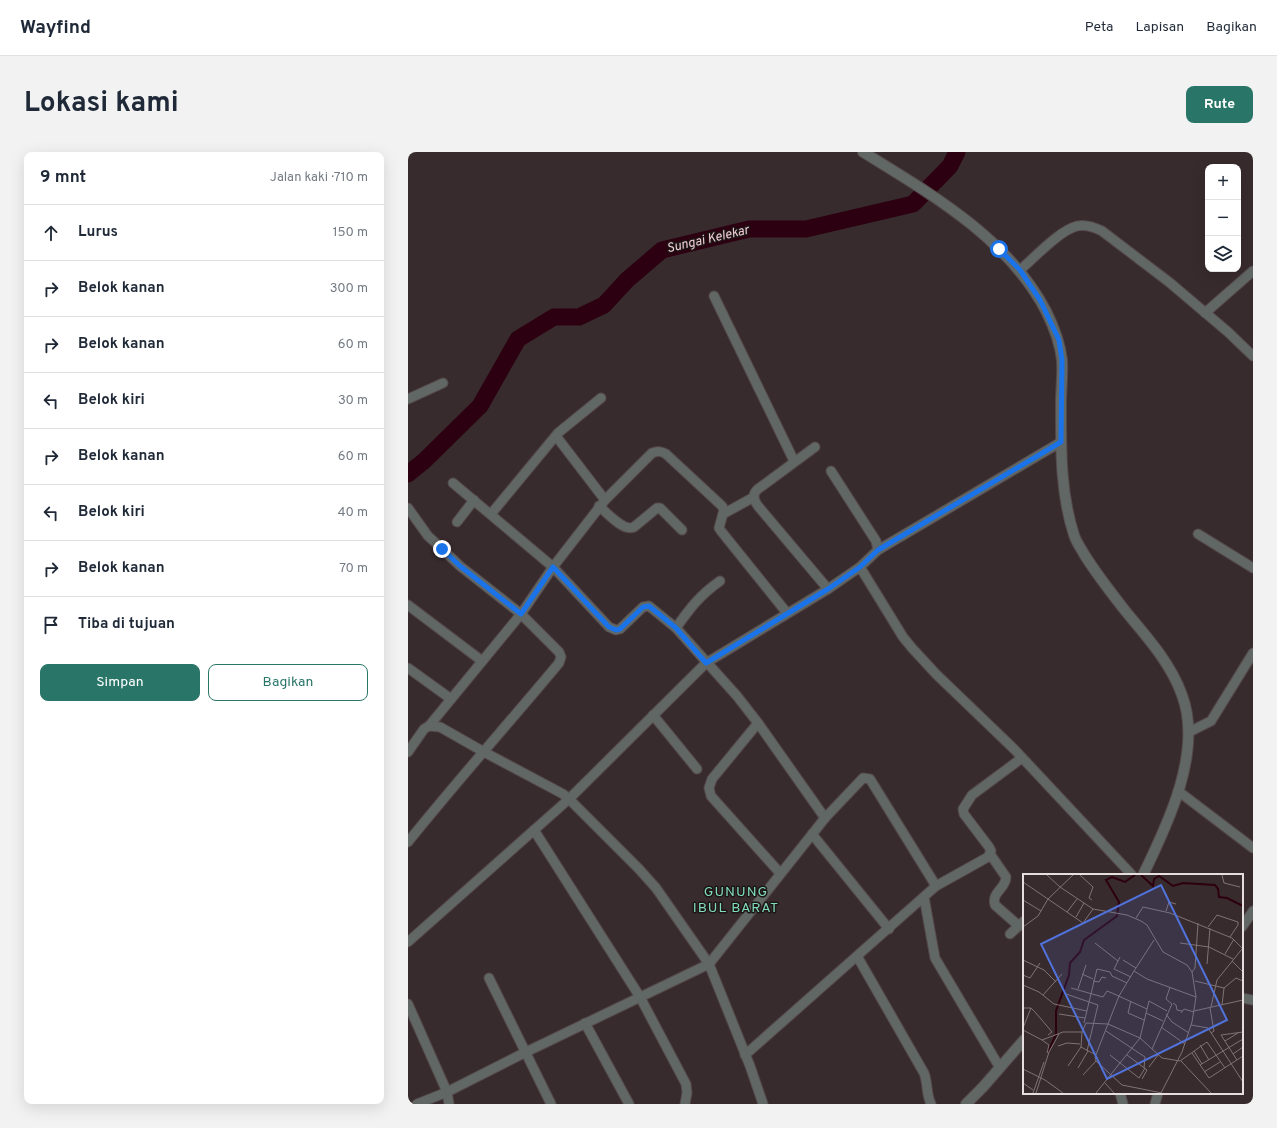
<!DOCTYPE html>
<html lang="id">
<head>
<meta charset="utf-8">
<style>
	:root { --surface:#fff; --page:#f2f2f3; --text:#1f2937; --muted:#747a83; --line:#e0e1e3; --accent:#297669 }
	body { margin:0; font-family:Overpass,sans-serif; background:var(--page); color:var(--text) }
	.controls { position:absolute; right:12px; top:12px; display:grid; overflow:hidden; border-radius:8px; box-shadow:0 4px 16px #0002 }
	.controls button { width:36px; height:36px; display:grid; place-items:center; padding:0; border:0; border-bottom:1px solid var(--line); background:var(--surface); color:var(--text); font:20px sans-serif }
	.stop { position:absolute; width:12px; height:12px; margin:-9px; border:3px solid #1a73e8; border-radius:50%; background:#fff }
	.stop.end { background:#1a73e8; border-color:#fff; box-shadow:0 1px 4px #0008 }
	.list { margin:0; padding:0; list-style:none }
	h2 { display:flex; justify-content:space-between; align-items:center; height:52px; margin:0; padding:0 16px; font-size:17px }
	h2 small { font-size:13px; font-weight:400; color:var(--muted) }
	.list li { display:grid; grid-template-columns:26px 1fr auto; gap:12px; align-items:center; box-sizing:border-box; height:56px; padding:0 16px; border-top:1px solid var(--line) }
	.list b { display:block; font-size:15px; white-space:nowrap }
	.list em { font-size:13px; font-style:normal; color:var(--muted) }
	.actions { display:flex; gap:8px; padding:12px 16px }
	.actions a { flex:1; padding:9px 0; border:1px solid var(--accent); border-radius:8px; text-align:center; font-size:14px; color:var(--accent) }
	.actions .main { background:var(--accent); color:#fff }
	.icon { flex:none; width:22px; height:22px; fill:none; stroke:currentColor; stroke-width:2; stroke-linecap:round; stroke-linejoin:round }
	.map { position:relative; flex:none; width:845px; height:952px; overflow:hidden; border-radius:8px }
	header { display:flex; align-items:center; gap:24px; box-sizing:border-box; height:56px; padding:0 20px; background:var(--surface); border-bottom:1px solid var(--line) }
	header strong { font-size:19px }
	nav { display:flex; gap:22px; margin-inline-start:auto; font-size:14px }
	.intro { display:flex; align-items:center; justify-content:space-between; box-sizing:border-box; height:96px; padding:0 24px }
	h1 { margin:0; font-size:28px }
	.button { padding:10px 18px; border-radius:8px; background:var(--accent); color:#fff; font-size:14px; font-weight:700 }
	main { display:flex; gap:24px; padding:0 24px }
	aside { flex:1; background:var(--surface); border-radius:8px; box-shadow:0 4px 16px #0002 }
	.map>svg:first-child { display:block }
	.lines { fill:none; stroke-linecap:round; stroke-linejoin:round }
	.river { stroke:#2c0010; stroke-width:17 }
	.minor-casing { stroke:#54484a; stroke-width:11 }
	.tertiary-casing { stroke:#54484a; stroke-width:12 }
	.minor { stroke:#616765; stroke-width:9 }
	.tertiary { stroke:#616765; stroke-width:10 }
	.route { stroke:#1a73e8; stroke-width:5 }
	.labels { text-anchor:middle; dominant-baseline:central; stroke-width:3; stroke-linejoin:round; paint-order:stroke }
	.water-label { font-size:13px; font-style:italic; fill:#f4cfd7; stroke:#1c1617 }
	.quarter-label { font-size:14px; letter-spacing:1px; fill:#82ddbc; stroke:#1c1617 }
	.inset-river { fill:none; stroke:#2c0010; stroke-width:2 }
	.inset-road { fill:none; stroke:#7e7375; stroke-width:1 }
	.view { fill:#5072da; fill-opacity:0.15; stroke:#5072da; stroke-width:2 }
	.inset-edge { fill:none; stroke:#e7dee0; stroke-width:2 }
</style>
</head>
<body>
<header>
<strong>Wayfind</strong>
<nav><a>Peta</a><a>Lapisan</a><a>Bagikan</a></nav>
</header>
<div class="intro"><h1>Lokasi kami</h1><a class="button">Rute</a></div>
<main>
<aside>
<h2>9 mnt<small>Jalan kaki · 710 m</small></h2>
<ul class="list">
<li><svg class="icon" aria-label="ahead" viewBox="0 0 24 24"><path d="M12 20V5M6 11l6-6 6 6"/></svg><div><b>Lurus</b></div><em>150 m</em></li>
<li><svg class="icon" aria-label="right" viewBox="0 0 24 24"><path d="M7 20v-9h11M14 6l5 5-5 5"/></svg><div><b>Belok kanan</b></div><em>300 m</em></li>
<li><svg class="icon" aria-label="right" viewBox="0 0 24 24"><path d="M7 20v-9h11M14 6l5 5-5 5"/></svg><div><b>Belok kanan</b></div><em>60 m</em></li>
<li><svg class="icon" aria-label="left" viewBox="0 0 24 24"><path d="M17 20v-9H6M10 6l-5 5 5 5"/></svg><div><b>Belok kiri</b></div><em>30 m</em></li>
<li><svg class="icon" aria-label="right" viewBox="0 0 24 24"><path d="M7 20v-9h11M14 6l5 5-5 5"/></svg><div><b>Belok kanan</b></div><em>60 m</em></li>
<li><svg class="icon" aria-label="left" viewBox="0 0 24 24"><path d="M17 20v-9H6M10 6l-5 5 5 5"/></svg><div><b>Belok kiri</b></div><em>40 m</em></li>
<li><svg class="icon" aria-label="right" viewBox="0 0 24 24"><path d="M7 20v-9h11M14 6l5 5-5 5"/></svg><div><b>Belok kanan</b></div><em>70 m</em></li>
<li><svg class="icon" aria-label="arrive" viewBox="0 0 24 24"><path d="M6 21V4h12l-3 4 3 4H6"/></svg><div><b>Tiba di tujuan</b></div></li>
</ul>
<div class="actions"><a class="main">Simpan</a><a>Bagikan</a></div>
</aside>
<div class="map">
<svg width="845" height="952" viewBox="0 0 845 952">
	<rect width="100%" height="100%" fill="#382b2e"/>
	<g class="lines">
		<polyline class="river" points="0,322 16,309 72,254 110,187 146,165 171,165 196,153 219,128 254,98 341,77 398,77 505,52 542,14 549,0"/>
		<g class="minor-casing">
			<g id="minor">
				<path d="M 612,118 C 626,106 652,78 669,74 C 678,72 686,75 694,79 L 761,130 L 820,180 L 845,204"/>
				<polyline points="306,144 386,309"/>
				<polyline points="797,161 845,119"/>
				<polyline points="0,247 35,231"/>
				<polyline points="148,284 197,348"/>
				<path d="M 407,295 L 350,337 C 344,342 345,347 350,354 L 420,437"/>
				<polyline points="423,319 468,389 470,398"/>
				<polyline points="45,331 145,415 201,475 208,478 212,477 235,455 241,454 268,476 329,544 350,571 417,666"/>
				<path d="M 191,354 C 200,362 216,380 226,375 L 249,356 L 252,356 L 274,378"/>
				<path d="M 0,356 L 20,384 L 32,395 L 52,414 L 113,462 L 151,500 L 153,505 L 151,511 C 101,571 49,629 0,690"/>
				<polyline points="83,362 150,281 193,246"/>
				<polyline points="315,362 346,345"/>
				<polyline points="49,370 66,348"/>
				<polyline points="790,382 845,416"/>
				<polyline points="452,415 470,398 653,290"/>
				<polyline points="0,453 74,509"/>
				<path d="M 268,476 C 282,456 292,443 312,429"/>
				<polyline points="0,516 43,547"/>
				<polyline points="245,563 289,617"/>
				<polyline points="350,571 304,627 301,636 303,644 372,721"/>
				<path d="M 21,574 L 113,462 L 145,415 L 197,348 L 244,301 C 250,299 253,299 258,302 L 314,354 L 316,358 L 311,376 L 313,379 L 379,461"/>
				<polyline points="781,580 803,569 845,501"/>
				<polyline points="0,600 16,577 21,574 32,575 76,600 155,642 161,647 231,717 248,736 301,812 342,914 355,952"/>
				<polyline points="770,639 845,696"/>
				<polyline points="126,678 232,845 278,932 279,941 277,952"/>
				<polyline points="404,682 481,777"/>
				<path d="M 582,702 L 598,725 C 598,737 583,740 587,753 L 611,774"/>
				<polyline points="516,745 527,806 592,916"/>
				<polyline points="834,775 845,759"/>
				<polyline points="602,782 616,769"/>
				<polyline points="0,790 161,647 298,511 420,437 452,415 495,485 504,496 528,522 606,597 724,723"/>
				<path d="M 449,804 L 516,921 C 520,931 518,942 523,952"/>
				<polyline points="81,826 143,952"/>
				<polyline points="834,846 845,848"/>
				<polyline points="0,852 39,940 41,952"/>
				<polyline points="177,871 221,952"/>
				<polyline points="337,903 528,734 580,705 583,699 581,695 556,662 555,657 564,643 614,606"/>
				<polyline points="712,941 715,952"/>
				<polyline points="9,952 39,940 118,900 301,812 417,666 455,626 462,627 528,734"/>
				<polyline points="747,952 750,941"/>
			</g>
		</g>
		<g class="tertiary-casing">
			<g id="tertiary">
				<path d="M 455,0 C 523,42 600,86 638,159 C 646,175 652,190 654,208 C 655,222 653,237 653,251 C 653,295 652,340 666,383 C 668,390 673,396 676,402 C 689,423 704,442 719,461 C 740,486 763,512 774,543 C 795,599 760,672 735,723"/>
				<polyline points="558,952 575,935 616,888"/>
			</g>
		</g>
		<use href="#minor" class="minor"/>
		<use href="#tertiary" class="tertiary"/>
	</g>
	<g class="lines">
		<polyline class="route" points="34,397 52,414 113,462 145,415 201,475 208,478 212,477 235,455 241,454 268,476 298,511 420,437 452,415 470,398 653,290 654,208 651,188 632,148 612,118 591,97"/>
	</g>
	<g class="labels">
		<g class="water-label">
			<text transform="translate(300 88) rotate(-13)">Sungai Kelekar</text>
		</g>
		<g class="quarter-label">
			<text x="328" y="740">GUNUNG<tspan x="328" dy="16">IBUL BARAT</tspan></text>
		</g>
	</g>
	<g transform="translate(615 722)">
		<rect width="220" height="220" fill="#382b2e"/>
		<path class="inset-river" d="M 118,1 L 130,12 L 131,5 L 136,2 L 150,12 L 160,9 L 192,11 L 195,15 L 196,23 L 204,24 L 220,32M 25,177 L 33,161 L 33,137 L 46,101 L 47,89 L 57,78 L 61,66 L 94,42 L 96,28 L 83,6 L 89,3 L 102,8 L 112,1"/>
		<path class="inset-road" d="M 24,1 L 37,13 L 70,35 L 104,41 L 118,47 L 124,51 L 140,78 L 164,91 L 169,98 L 173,123 L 169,148 L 159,178 L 138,219M 57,1 L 70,13 L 66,24 L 69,26M 199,1 L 201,9 L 217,13M 0,8 L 60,49 L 70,35M 0,26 L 18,37M 143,37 L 146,28 L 153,30M 44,38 L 54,25M 53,43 L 61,29M 113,44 L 120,33 L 147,39 L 209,64 L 220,75M 0,53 L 15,42 L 25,25 L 50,1M 185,53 L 194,41 L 215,48 L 215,51 L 207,63M 72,69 L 95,87M 157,69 L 186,73 L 210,85M 202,80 L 211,65M 97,83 L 91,95 L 108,103M 0,86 L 21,96 L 33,108M 100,86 L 113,94M 209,87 L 220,98M 184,90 L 187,54M 111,97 L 131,66M 169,98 L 172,94 L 175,49M 59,100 L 70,105M 0,101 L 7,104 L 17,89M 70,107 L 76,108 L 79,103 L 83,104M 172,107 L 201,114 L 199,131M 0,111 L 16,118 L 31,130 L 64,137M 48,114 L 80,123 L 84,117 L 89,119 L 124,135M 201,114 L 213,104 L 220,107M 55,115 L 63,91M 43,120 L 75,131 L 64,177M 20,121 L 39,100M 108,127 L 105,139 L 121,146M 150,129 L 153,131 L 154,136 L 159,137M 188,133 L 194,106 L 219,75M 0,134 L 8,134 L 12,138 L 29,158 L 25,161M 187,134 L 191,157 L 188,159M 171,137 L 220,126M 123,139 L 140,147M 158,139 L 161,135 L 171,138M 36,140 L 62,144M 143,140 L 149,148 L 166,159M 61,149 L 74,95 L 87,98 L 89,102 L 104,109M 168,151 L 185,154 L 220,208M 138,153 L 162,170M 0,154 L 8,134M 0,156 L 19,166 L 40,158 L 59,158 L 63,149 L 85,150 L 117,164 L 139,184 L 157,187 L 184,168 L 202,194M 83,157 L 122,183 L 121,194M 59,158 L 58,173 L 73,181M 19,166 L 26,171 L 24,179M 202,167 L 215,159M 177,171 L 186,186M 35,172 L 44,169 L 57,170M 129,175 L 149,130 L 143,125 L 147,113M 171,177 L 179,190M 169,179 L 186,204 L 220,182M 210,180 L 220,173M 87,181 L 116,204 L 122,194M 104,181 L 124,196 L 119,205M 214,186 L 198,161 L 220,158M 158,187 L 188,219M 177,191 L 220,165M 45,192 L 58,173M 126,193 L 135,181M 55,194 L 65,177M 0,195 L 22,206 L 40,219M 181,198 L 197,188M 60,201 L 73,187M 0,209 L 10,216M 82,209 L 91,219M 10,219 L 21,188M 13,219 L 26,178 L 36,160M 73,219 L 117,164 L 126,127 L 144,137M 139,219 L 99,211 L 73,187 L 72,183 L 96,122 L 111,97 L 124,105 L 173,123"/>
		<path class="view" d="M 138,11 L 204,146 L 84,205 L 18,70 Z"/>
		<rect width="220" height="220" class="inset-edge"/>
	</g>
</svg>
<div class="controls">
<button>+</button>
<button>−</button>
<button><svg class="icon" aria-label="layers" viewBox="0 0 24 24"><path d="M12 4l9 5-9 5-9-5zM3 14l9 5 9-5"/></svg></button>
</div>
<div class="stop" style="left:591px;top:97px"></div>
<div class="stop end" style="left:34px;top:397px"></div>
</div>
</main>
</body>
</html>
